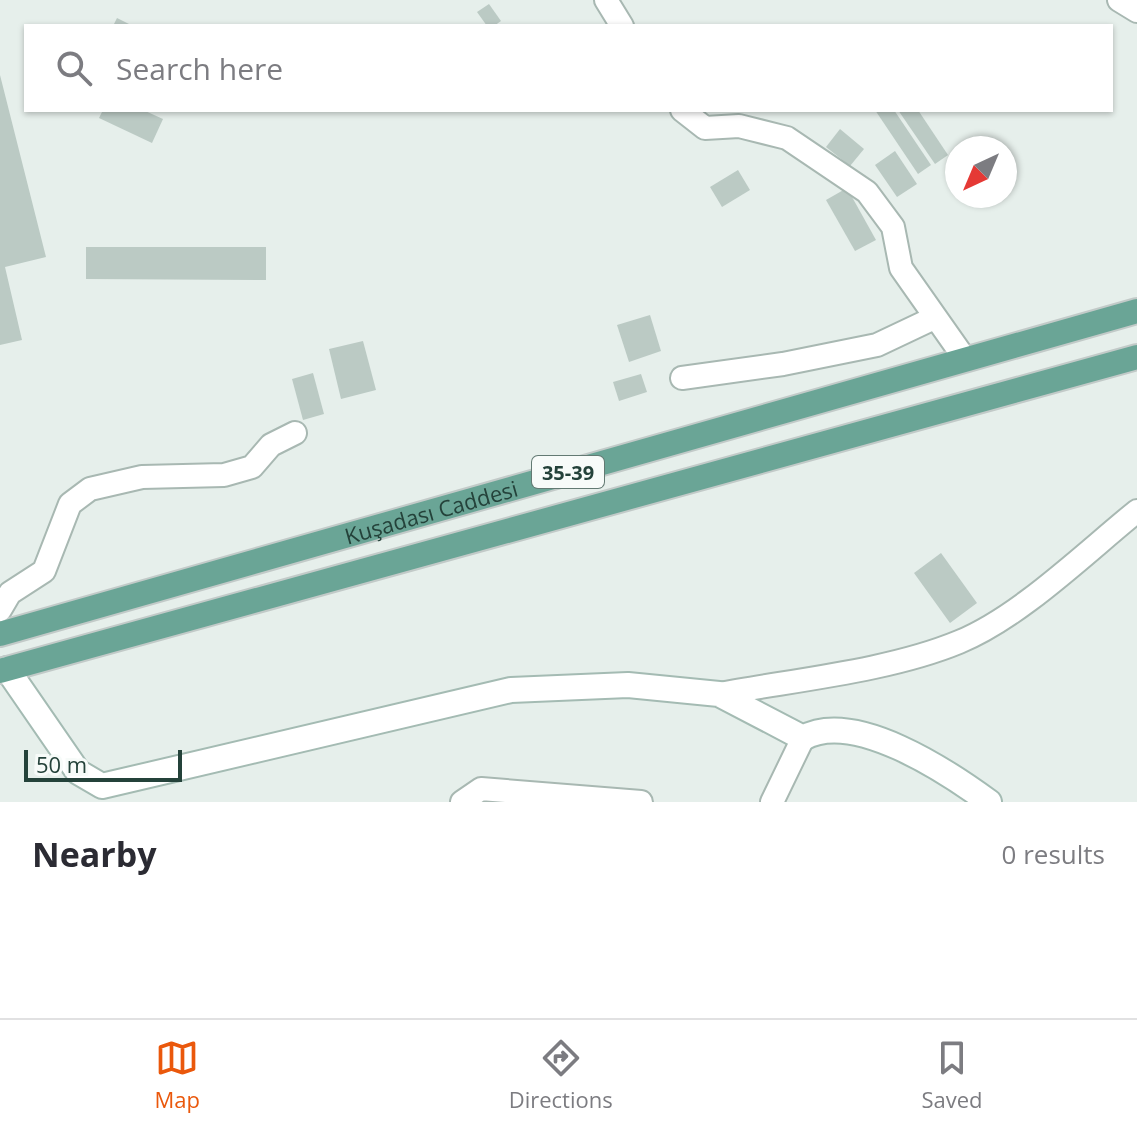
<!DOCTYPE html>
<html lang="en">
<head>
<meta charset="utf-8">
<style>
	:root { --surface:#fff; --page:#f2f2f3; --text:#2b2b33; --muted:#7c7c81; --line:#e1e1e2; --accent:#ea580c }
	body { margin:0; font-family:"Open Sans",sans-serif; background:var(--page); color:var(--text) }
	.compass { position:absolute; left:945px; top:136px; width:72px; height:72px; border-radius:50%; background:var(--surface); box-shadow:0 2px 6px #0004; rotate:224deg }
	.scale { position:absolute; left:24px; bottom:20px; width:158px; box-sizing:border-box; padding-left:8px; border:4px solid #24423a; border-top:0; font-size:22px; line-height:28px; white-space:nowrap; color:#24423a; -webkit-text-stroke:6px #f7fbf9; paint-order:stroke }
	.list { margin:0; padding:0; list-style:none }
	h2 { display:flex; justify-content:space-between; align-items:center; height:104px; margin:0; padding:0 32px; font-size:34px }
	h2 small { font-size:26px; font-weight:400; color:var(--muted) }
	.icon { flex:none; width:44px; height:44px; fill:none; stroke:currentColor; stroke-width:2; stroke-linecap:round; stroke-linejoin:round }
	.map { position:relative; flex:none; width:1137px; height:802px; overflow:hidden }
	.search { position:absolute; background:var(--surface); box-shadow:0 2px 6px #0004; left:24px; right:24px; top:24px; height:88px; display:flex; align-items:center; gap:20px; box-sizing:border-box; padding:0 28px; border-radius:0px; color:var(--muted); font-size:30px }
	.sheet { height:216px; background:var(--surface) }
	nav { display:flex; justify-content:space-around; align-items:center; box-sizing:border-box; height:112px; border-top:2px solid var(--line); background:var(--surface); font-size:22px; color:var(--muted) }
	nav a { display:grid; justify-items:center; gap:4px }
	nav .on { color:var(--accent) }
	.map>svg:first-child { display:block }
	.building { fill:#bbcac4 }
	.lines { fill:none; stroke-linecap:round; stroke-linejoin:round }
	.street-casing { stroke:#a8b8b2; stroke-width:26 }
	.secondary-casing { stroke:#a4bbb3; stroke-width:28 }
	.primary-casing { stroke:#c2cac8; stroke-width:28 }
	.street { stroke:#fff; stroke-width:22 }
	.secondary { stroke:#fff; stroke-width:24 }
	.primary { stroke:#6aa596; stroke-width:24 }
	.labels { text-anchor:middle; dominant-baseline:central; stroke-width:6; stroke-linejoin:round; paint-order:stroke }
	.shield { fill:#f7fbf9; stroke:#637a73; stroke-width:2 }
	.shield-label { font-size:20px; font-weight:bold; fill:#24423a }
	.street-label { font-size:22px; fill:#24423a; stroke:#f7fbf9 }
</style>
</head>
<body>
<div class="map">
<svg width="1137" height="802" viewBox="0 0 1137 802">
	<rect width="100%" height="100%" fill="#e6efeb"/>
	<g class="building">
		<polygon points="489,4 501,21 494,26 487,26 477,12"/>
		<polygon points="117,18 133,26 113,26"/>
		<polygon points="0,75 46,257 5,267 22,340 0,345"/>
		<polygon points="103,110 143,110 163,119 152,143 99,118"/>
		<polygon points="875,110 894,110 931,165 918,174"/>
		<polygon points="898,110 918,110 948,155 935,164"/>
		<polygon points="840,129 864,149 850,166 826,147"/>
		<polygon points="895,151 917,184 897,197 875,165"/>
		<polygon points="738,170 750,190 722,207 710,187"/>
		<polygon points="847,188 876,240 855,251 826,200"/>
		<polygon points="86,247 266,247 266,280 86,279"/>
		<polygon points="650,315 661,351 629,362 617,325"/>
		<polygon points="363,341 376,390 341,399 329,349"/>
		<polygon points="313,373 324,414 303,420 292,379"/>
		<polygon points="641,374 647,392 619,401 613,382"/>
		<polygon points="941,553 977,603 950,623 914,573"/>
	</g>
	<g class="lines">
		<g class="street-casing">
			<g id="street">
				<polyline points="606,0 622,26"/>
				<polyline points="1119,0 1137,11"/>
				<polyline points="682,110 705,128 739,126 787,138 867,192 893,227 901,268 965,359"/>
				<polyline points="682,378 783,364 877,345 934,318"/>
				<polyline points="0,610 10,593 44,571 70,504 90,489 142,477 224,475 252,467 271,445 295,433"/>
				<path d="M 719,694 C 794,680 889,671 959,642 C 1020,617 1085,553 1137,511"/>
				<polyline points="462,802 481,789 641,802"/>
				<polyline points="772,802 803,738"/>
			</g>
		</g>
		<g class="secondary-casing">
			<path id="secondary" d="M 7,669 L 78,772 L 102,786 L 511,690 L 628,685 L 719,694 L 803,738 C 854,709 948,772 989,802"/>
		</g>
		<g class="primary-casing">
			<g id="primary">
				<path id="s1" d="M 0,634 L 1137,311"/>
				<polyline points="0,671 1137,357"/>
			</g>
		</g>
		<use href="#street" class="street"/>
		<use href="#secondary" class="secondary"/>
		<use href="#primary" class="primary"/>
	</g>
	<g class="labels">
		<rect class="shield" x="532" y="456" width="72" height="32" rx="6"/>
		<g class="shield-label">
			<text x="568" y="472">35-39</text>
		</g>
		<g class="street-label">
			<text stroke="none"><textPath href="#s1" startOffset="448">Kuşadası Caddesi</textPath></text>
		</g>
	</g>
</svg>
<svg class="compass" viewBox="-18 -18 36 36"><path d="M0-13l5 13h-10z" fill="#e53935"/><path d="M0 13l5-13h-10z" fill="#7c7c81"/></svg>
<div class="scale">50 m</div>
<div class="search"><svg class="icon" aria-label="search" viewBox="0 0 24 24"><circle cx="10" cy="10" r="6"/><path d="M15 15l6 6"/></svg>Search here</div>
</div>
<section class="sheet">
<h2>Nearby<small>0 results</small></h2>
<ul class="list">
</ul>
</section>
<nav>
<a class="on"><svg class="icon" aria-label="map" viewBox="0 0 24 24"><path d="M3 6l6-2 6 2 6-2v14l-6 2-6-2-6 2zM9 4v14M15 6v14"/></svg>Map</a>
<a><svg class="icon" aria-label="directions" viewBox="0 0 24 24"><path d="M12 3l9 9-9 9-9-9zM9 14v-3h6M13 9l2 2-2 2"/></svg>Directions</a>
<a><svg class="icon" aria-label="saved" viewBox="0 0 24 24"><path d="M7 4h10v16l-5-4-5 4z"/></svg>Saved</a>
</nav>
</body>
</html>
